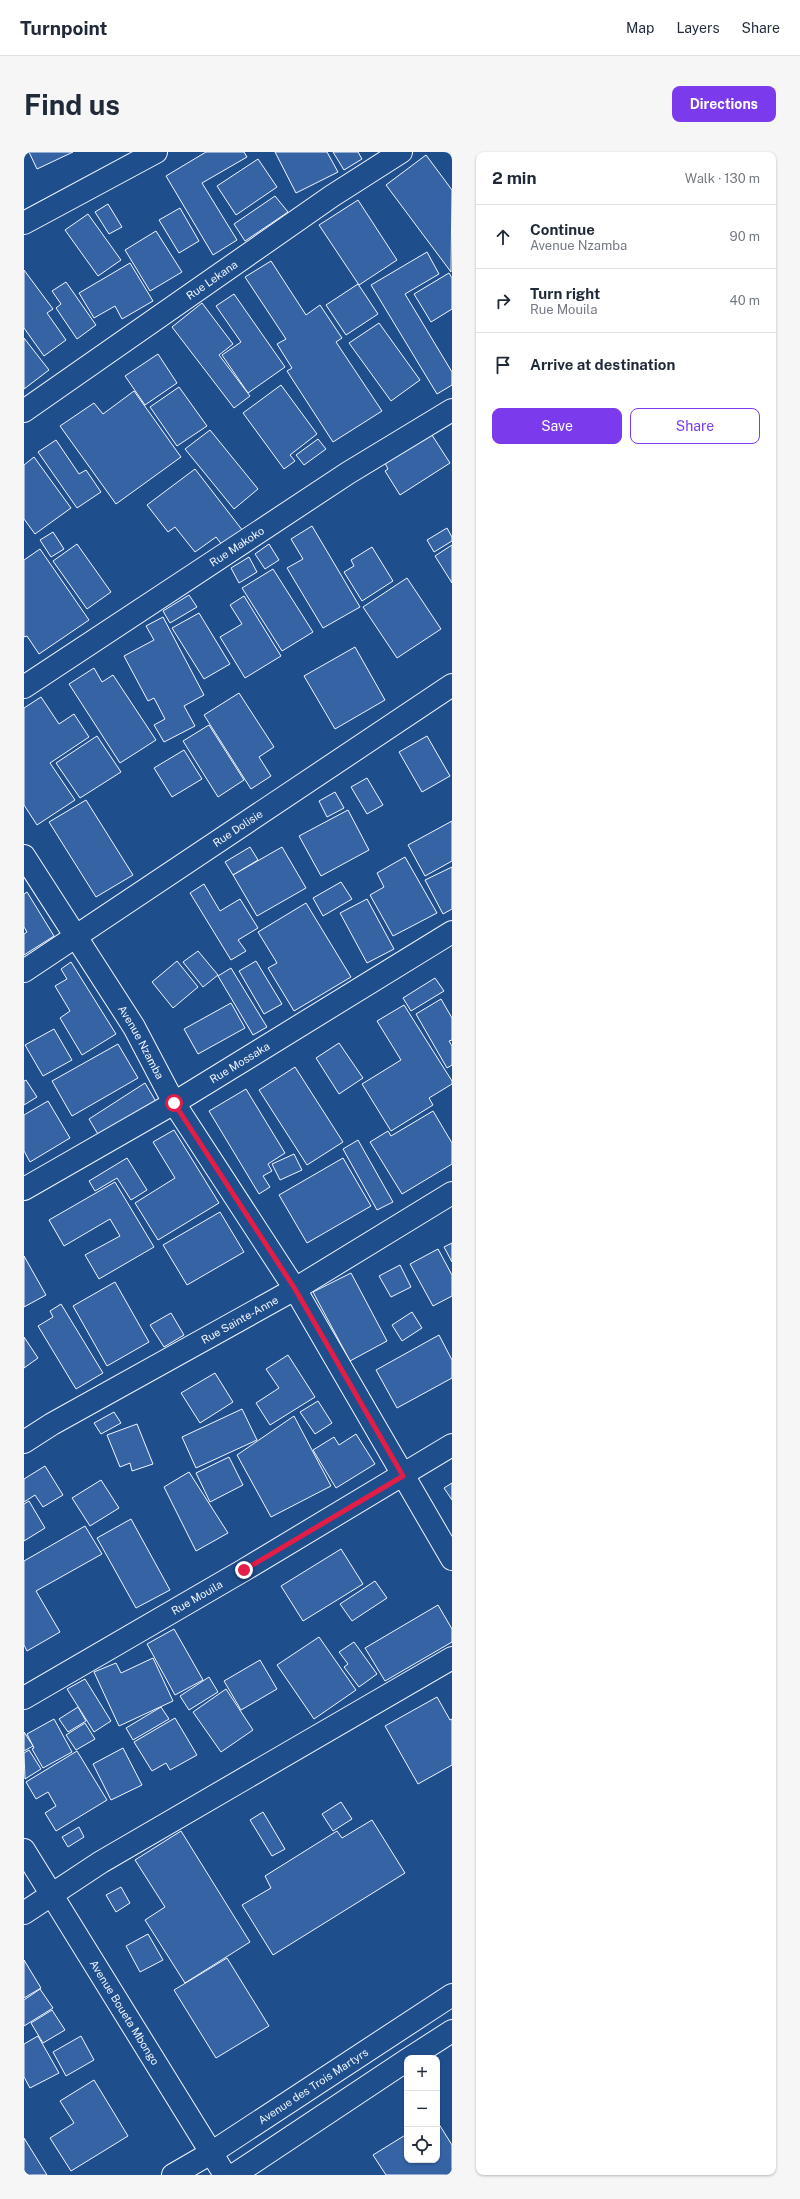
<!DOCTYPE html>
<html lang="en">
<head>
<meta charset="utf-8">
<style>
	:root { --surface:#fff; --page:#f6f6f7; --text:#1f2937; --muted:#747a83; --line:#e0e1e3; --accent:#7c3aed }
	body { margin:0; font-family:"Public Sans",sans-serif; background:var(--page); color:var(--text) }
	.controls { position:absolute; right:12px; bottom:12px; display:grid; overflow:hidden; border-radius:8px; box-shadow:0 1px 3px #0004 }
	.controls button { width:36px; height:36px; display:grid; place-items:center; padding:0; border:0; border-bottom:1px solid var(--line); background:var(--surface); color:var(--text); font:20px sans-serif }
	.stop { position:absolute; width:12px; height:12px; margin:-9px; border:3px solid #e11d48; border-radius:50%; background:#fff }
	.stop.end { background:#e11d48; border-color:#fff; box-shadow:0 1px 4px #0008 }
	.list { margin:0; padding:0; list-style:none }
	h2 { display:flex; justify-content:space-between; align-items:center; height:52px; margin:0; padding:0 16px; font-size:17px }
	h2 small { font-size:13px; font-weight:400; color:var(--muted) }
	.list li { display:grid; grid-template-columns:26px 1fr auto; gap:12px; align-items:center; box-sizing:border-box; height:64px; padding:0 16px; border-top:1px solid var(--line) }
	.list b { display:block; font-size:15px; white-space:nowrap }
	.list p { margin:0; font-size:13px; white-space:nowrap; color:var(--muted) }
	.list em { font-size:13px; font-style:normal; color:var(--muted) }
	.actions { display:flex; gap:8px; padding:12px 16px }
	.actions a { flex:1; padding:9px 0; border:1px solid var(--accent); border-radius:8px; text-align:center; font-size:14px; color:var(--accent) }
	.actions .main { background:var(--accent); color:#fff }
	.icon { flex:none; width:22px; height:22px; fill:none; stroke:currentColor; stroke-width:2; stroke-linecap:round; stroke-linejoin:round }
	.map { position:relative; flex:none; width:428px; height:2023px; overflow:hidden; border-radius:8px }
	header { display:flex; align-items:center; gap:24px; box-sizing:border-box; height:56px; padding:0 20px; background:var(--surface); border-bottom:1px solid var(--line) }
	header strong { font-size:19px }
	nav { display:flex; gap:22px; margin-inline-start:auto; font-size:14px }
	.intro { display:flex; align-items:center; justify-content:space-between; box-sizing:border-box; height:96px; padding:0 24px }
	h1 { margin:0; font-size:28px }
	.button { padding:10px 18px; border-radius:8px; background:var(--accent); color:#fff; font-size:14px; font-weight:700 }
	main { display:flex; gap:24px; padding:0 24px }
	aside { flex:1; background:var(--surface); border-radius:8px; box-shadow:0 1px 3px #0004 }
	.map>svg:first-child { display:block }
	.building { fill:#3563a3; stroke:#f2f6ff }
	.lines { fill:none; stroke-linecap:round; stroke-linejoin:round }
	.minor-casing { stroke:#f2f6ff; stroke-width:24 }
	.major-casing { stroke:#f2f6ff; stroke-width:24 }
	.minor { stroke:#1f4e8c; stroke-width:22 }
	.major { stroke:#1f4e8c; stroke-width:22 }
	.route { stroke:#e11d48; stroke-width:5 }
	.labels { text-anchor:middle; dominant-baseline:central; stroke-width:3; stroke-linejoin:round; paint-order:stroke }
	.street-label { font-size:11px; fill:#f2f6ff; stroke:#1f4e8c }
</style>
</head>
<body>
<header>
<strong>Turnpoint</strong>
<nav><a>Map</a><a>Layers</a><a>Share</a></nav>
</header>
<div class="intro"><h1>Find us</h1><a class="button">Directions</a></div>
<main>
<div class="map">
<svg width="428" height="2023" viewBox="0 0 428 2023">
	<rect width="100%" height="100%" fill="#1f4e8c"/>
	<g class="building">
		<polygon points="5,0 49,0 13,17"/>
		<polygon points="182,0 220,0 223,5 178,31 213,88 189,103 142,24"/>
		<polygon points="251,0 303,0 314,20 272,41"/>
		<polygon points="309,0 334,0 338,7 320,18"/>
		<polygon points="402,3 428,38 427,120 362,33"/>
		<polygon points="234,7 253,35 212,63 193,34"/>
		<polygon points="251,44 264,60 221,89 210,72"/>
		<polygon points="334,48 373,108 335,133 295,73"/>
		<polygon points="84,52 98,75 85,82 71,60"/>
		<polygon points="156,56 175,89 155,101 135,68"/>
		<polygon points="64,62 97,108 74,124 41,78"/>
		<polygon points="132,79 158,120 126,139 101,98"/>
		<polygon points="403,100 415,122 381,142 428,220 428,233 413,242 347,133"/>
		<polygon points="247,109 282,163 296,153 318,186 312,190 358,259 309,290 263,219 268,216 253,192 262,187 221,125"/>
		<polygon points="106,111 129,149 98,167 91,154 70,166 55,141"/>
		<polygon points="0,118 29,157 23,161 42,188 20,204 0,176"/>
		<polygon points="425,121 428,126 428,157 407,170 390,142"/>
		<polygon points="42,130 72,173 53,187 32,156 37,152 28,139"/>
		<polygon points="334,132 354,162 322,183 302,153"/>
		<polygon points="210,142 261,215 224,241 198,203 217,190 192,154"/>
		<polygon points="178,151 209,192 195,203 226,244 210,256 148,175"/>
		<polygon points="355,171 396,228 367,249 325,191"/>
		<polygon points="0,186 25,218 0,237"/>
		<polygon points="134,202 153,231 121,253 101,224"/>
		<polygon points="257,233 293,282 266,303 271,309 260,317 219,261"/>
		<polygon points="155,235 183,274 153,294 126,255"/>
		<polygon points="110,239 157,305 92,352 36,274 70,251 79,262"/>
		<polygon points="186,278 234,337 210,357 161,297"/>
		<polygon points="406,280 426,311 376,343 361,319 364,317 360,309"/>
		<polygon points="294,287 302,297 280,313 272,303"/>
		<polygon points="32,288 55,322 62,318 77,340 53,356 14,300"/>
		<polygon points="10,305 47,356 11,382 0,367 0,313"/>
		<polygon points="171,317 219,379 199,394 192,385 171,400 151,375 144,380 123,353"/>
		<polygon points="288,374 336,455 299,476 263,416 279,407 267,387"/>
		<polygon points="423,376 428,385 428,389 410,400 403,388"/>
		<polygon points="29,380 40,397 27,405 16,388"/>
		<polygon points="53,392 87,440 63,457 29,409"/>
		<polygon points="245,392 255,408 241,417 231,402"/>
		<polygon points="428,393 428,431 411,404"/>
		<polygon points="348,395 369,429 338,449 320,420 330,414 327,408"/>
		<polygon points="16,397 65,468 15,502 3,484 0,485 0,408"/>
		<polygon points="225,405 233,420 215,431 207,416"/>
		<polygon points="249,417 289,480 258,499 218,436"/>
		<polygon points="383,426 417,477 373,506 339,455"/>
		<polygon points="165,443 173,455 146,471 139,459"/>
		<polygon points="220,444 257,504 221,526 196,485 218,472 206,453"/>
		<polygon points="175,461 206,512 180,527 148,476"/>
		<polygon points="139,465 180,543 160,554 171,574 140,590 130,573 141,567 130,546 124,549 100,504 130,488 122,474"/>
		<polygon points="331,495 361,548 311,577 280,524"/>
		<polygon points="70,516 78,530 89,523 132,588 96,611 45,532"/>
		<polygon points="215,541 250,595 235,605 247,624 227,637 180,563"/>
		<polygon points="17,545 35,572 50,562 65,585 26,611 51,648 13,673 0,653 0,556"/>
		<polygon points="185,573 220,628 194,645 159,589"/>
		<polygon points="73,584 97,620 56,646 32,611"/>
		<polygon points="403,584 426,624 398,640 375,600"/>
		<polygon points="160,598 178,627 148,645 130,616"/>
		<polygon points="343,626 359,653 343,662 327,635"/>
		<polygon points="311,640 320,656 303,665 295,649"/>
		<polygon points="62,648 109,723 72,745 25,670"/>
		<polygon points="324,658 345,698 297,724 275,684"/>
		<polygon points="428,669 428,709 401,724 384,693"/>
		<polygon points="226,695 234,708 209,723 201,710"/>
		<polygon points="258,695 282,736 233,764 209,723"/>
		<polygon points="381,705 413,761 369,784 346,743 360,735 353,721"/>
		<polygon points="428,715 428,757 419,762 401,728"/>
		<polygon points="317,730 328,747 299,764 289,746"/>
		<polygon points="180,732 196,759 216,747 234,776 214,788 222,799 207,808 166,741"/>
		<polygon points="3,740 30,784 0,803 0,782 3,780 0,775 0,742"/>
		<polygon points="343,747 370,797 343,811 316,761"/>
		<polygon points="282,751 327,825 270,859 244,816 253,811 234,780"/>
		<polygon points="174,799 194,823 179,835 159,810"/>
		<polygon points="153,809 174,835 149,856 128,830"/>
		<polygon points="232,809 258,852 240,862 215,819"/>
		<polygon points="47,810 92,882 58,903 36,866 46,859 31,834 43,827 37,817"/>
		<polygon points="207,816 243,875 229,883 194,824"/>
		<polygon points="411,826 420,839 387,859 379,846"/>
		<polygon points="417,847 428,866 428,888 425,889 428,894 428,913 423,916 392,862"/>
		<polygon points="207,851 221,876 174,902 160,877"/>
		<polygon points="380,853 428,929 428,932 405,946 409,953 367,979 338,932 377,908 353,869"/>
		<polygon points="30,877 48,908 19,924 1,893"/>
		<polygon points="315,891 339,926 315,942 292,906"/>
		<polygon points="94,892 114,926 48,964 28,929"/>
		<polygon points="271,915 319,990 283,1013 235,938"/>
		<polygon points="2,928 13,945 0,953 0,929"/>
		<polygon points="121,931 134,953 78,989 65,967"/>
		<polygon points="222,937 261,1001 244,1012 248,1019 239,1024 246,1035 235,1042 185,959"/>
		<polygon points="24,949 46,986 6,1010 0,999 0,963"/>
		<polygon points="409,959 428,991 428,1012 378,1042 346,990 364,979 367,984"/>
		<polygon points="150,978 195,1051 134,1088 111,1051 151,1026 129,990"/>
		<polygon points="334,988 369,1050 353,1058 319,997"/>
		<polygon points="270,1002 278,1018 256,1028 248,1012"/>
		<polygon points="103,1006 123,1038 107,1048 93,1026 71,1039 65,1029"/>
		<polygon points="319,1006 347,1054 283,1091 255,1043"/>
		<polygon points="91,1030 130,1095 75,1127 61,1103 96,1084 86,1067 40,1094 25,1068"/>
		<polygon points="196,1060 220,1100 163,1133 139,1093"/>
		<polygon points="428,1091 428,1110 420,1095"/>
		<polygon points="414,1097 428,1123 428,1144 409,1154 386,1112"/>
		<polygon points="0,1104 22,1143 0,1155"/>
		<polygon points="376,1113 387,1135 367,1145 355,1124"/>
		<polygon points="327,1121 363,1189 326,1209 289,1140"/>
		<polygon points="91,1130 125,1190 83,1214 49,1154"/>
		<polygon points="37,1152 79,1221 52,1237 14,1174 29,1165 26,1159"/>
		<polygon points="388,1160 398,1176 378,1189 368,1173"/>
		<polygon points="147,1161 160,1183 140,1195 126,1173"/>
		<polygon points="415,1183 428,1208 428,1226 373,1256 352,1218"/>
		<polygon points="0,1185 14,1206 0,1216"/>
		<polygon points="264,1203 291,1245 246,1273 232,1251 255,1236 242,1217"/>
		<polygon points="191,1221 209,1250 176,1271 157,1241"/>
		<polygon points="294,1249 308,1271 291,1282 276,1260"/>
		<polygon points="218,1257 233,1288 172,1316 158,1285"/>
		<polygon points="90,1260 97,1271 77,1282 70,1271"/>
		<polygon points="270,1264 307,1334 247,1365 213,1303"/>
		<polygon points="113,1272 129,1312 108,1319 106,1311 96,1315 83,1283"/>
		<polygon points="332,1282 351,1312 312,1336 289,1298 310,1285 315,1293"/>
		<polygon points="205,1305 219,1333 186,1350 172,1321"/>
		<polygon points="21,1314 39,1343 19,1355 11,1343 0,1350 0,1327"/>
		<polygon points="165,1320 204,1381 172,1399 140,1335"/>
		<polygon points="77,1328 95,1356 66,1374 48,1346"/>
		<polygon points="428,1331 428,1348 420,1336"/>
		<polygon points="5,1349 21,1376 0,1389 0,1352"/>
		<polygon points="107,1367 146,1438 112,1456 73,1386"/>
		<polygon points="61,1374 78,1402 12,1439 36,1480 3,1499 0,1493 0,1409"/>
		<polygon points="317,1397 339,1432 279,1469 257,1434"/>
		<polygon points="351,1429 363,1446 328,1469 316,1452"/>
		<polygon points="414,1453 428,1477 428,1490 361,1529 341,1496"/>
		<polygon points="150,1477 179,1528 151,1543 123,1492"/>
		<polygon points="295,1485 332,1538 290,1567 253,1513"/>
		<polygon points="330,1490 353,1522 335,1535 320,1515 324,1512 315,1500"/>
		<polygon points="129,1506 149,1549 95,1574 70,1520 92,1511 97,1521"/>
		<polygon points="236,1508 253,1537 217,1558 200,1529"/>
		<polygon points="185,1525 194,1540 165,1558 156,1544"/>
		<polygon points="61,1527 87,1569 70,1580 43,1537"/>
		<polygon points="202,1537 229,1578 197,1600 169,1560"/>
		<polygon points="413,1545 426,1568 428,1567 428,1613 394,1632 361,1574"/>
		<polygon points="54,1555 62,1569 44,1580 35,1567"/>
		<polygon points="137,1555 145,1567 109,1588 102,1576"/>
		<polygon points="151,1566 173,1603 146,1618 142,1611 128,1619 110,1590"/>
		<polygon points="30,1567 48,1600 19,1616 8,1597 10,1596 3,1582"/>
		<polygon points="61,1571 71,1587 52,1598 42,1583"/>
		<polygon points="0,1580 9,1594 0,1599"/>
		<polygon points="99,1596 118,1633 87,1648 69,1612"/>
		<polygon points="5,1598 17,1617 1,1627 0,1601"/>
		<polygon points="53,1599 83,1648 32,1679 21,1661 32,1654 24,1640 12,1647 2,1630"/>
		<polygon points="317,1650 328,1667 309,1679 298,1662"/>
		<polygon points="239,1660 261,1697 248,1704 226,1668"/>
		<polygon points="348,1668 381,1721 249,1803 218,1753 247,1736 241,1724 313,1679 318,1686"/>
		<polygon points="55,1675 60,1685 44,1695 38,1685"/>
		<polygon points="157,1679 226,1790 161,1831 121,1768 141,1755 111,1708"/>
		<polygon points="97,1735 106,1751 92,1760 82,1743"/>
		<polygon points="124,1782 139,1808 116,1820 102,1794"/>
		<polygon points="203,1806 245,1874 192,1906 150,1838"/>
		<polygon points="0,1808 17,1836 0,1846"/>
		<polygon points="16,1837 29,1856 0,1874 0,1848"/>
		<polygon points="28,1858 41,1878 19,1891 7,1871"/>
		<polygon points="14,1884 35,1921 6,1936 0,1925 0,1892"/>
		<polygon points="57,1884 70,1908 42,1924 29,1900"/>
		<polygon points="70,1928 104,1984 47,2019 26,1986 50,1971 36,1949"/>
		<polygon points="413,1969 428,1993 428,2023 362,2023 349,2003 383,1982 383,2008 413,2008"/>
		<polygon points="0,1986 23,2023 0,2023"/>
	</g>
	<g class="lines">
		<g class="minor-casing">
			<g id="minor">
				<polyline points="0,71 132,0"/>
				<path id="s1" d="M 0,259 L 308,44 L 377,0"/>
				<path id="s2" d="M 0,535 L 324,321 L 428,258"/>
				<path id="s3" d="M 0,704 L 110,875 L 150,951 L 271,1137 L 428,1407"/>
				<path id="s4" d="M 0,819 L 428,533"/>
				<path id="s5" d="M 0,1037 L 150,951 L 428,780"/>
				<path id="s6" d="M 0,1290 L 28,1272 L 271,1137 L 428,1041"/>
				<path id="s7" d="M 0,1546 L 220,1418 L 428,1293"/>
				<path id="s8" d="M 0,1698 L 201,2023"/>
				<polyline points="0,1761 77,1710 428,1506"/>
			</g>
		</g>
		<g class="major-casing">
			<g id="major">
				<polyline points="386,1906 428,1879"/>
				<path id="s9" d="M 149,2023 L 187,2001 L 428,1843"/>
				<polyline points="210,2023 383,1908"/>
			</g>
		</g>
		<use href="#minor" class="minor"/>
		<use href="#major" class="major"/>
	</g>
	<g class="lines">
		<polyline class="route" points="150,951 271,1137 379,1324 220,1418"/>
	</g>
	<g class="labels">
		<g class="street-label">
			<text stroke="none"><textPath href="#s1" startOffset="229">Rue Lekana</textPath></text>
			<text stroke="none"><textPath href="#s2" startOffset="255">Rue Makoko</textPath></text>
			<text stroke="none"><textPath href="#s4" startOffset="257">Rue Dolisie</textPath></text>
			<text stroke="none"><textPath href="#s3" startOffset="220">Avenue Nzamba</textPath></text>
			<text stroke="none"><textPath href="#s5" startOffset="250">Rue Mossaka</textPath></text>
			<text stroke="none"><textPath href="#s6" startOffset="248">Rue Sainte-Anne</textPath></text>
			<text stroke="none"><textPath href="#s7" startOffset="200">Rue Mouila</textPath></text>
			<text stroke="none"><textPath href="#s8" startOffset="191">Avenue Boueta Mbongo</textPath></text>
			<text stroke="none"><textPath href="#s9" startOffset="166">Avenue des Trois Martyrs</textPath></text>
		</g>
	</g>
</svg>
<div class="controls">
<button>+</button>
<button>−</button>
<button><svg class="icon" aria-label="locate" viewBox="0 0 24 24"><circle cx="12" cy="12" r="6"/><path d="M12 2v4M12 18v4M2 12h4M18 12h4"/></svg></button>
</div>
<div class="stop" style="left:150px;top:951px"></div>
<div class="stop end" style="left:220px;top:1418px"></div>
</div>
<aside>
<h2>2 min<small>Walk · 130 m</small></h2>
<ul class="list">
<li><svg class="icon" aria-label="ahead" viewBox="0 0 24 24"><path d="M12 20V5M6 11l6-6 6 6"/></svg><div><b>Continue</b><p>Avenue Nzamba</p></div><em>90 m</em></li>
<li><svg class="icon" aria-label="right" viewBox="0 0 24 24"><path d="M7 20v-9h11M14 6l5 5-5 5"/></svg><div><b>Turn right</b><p>Rue Mouila</p></div><em>40 m</em></li>
<li><svg class="icon" aria-label="arrive" viewBox="0 0 24 24"><path d="M6 21V4h12l-3 4 3 4H6"/></svg><div><b>Arrive at destination</b></div></li>
</ul>
<div class="actions"><a class="main">Save</a><a>Share</a></div>
</aside>
</main>
</body>
</html>
